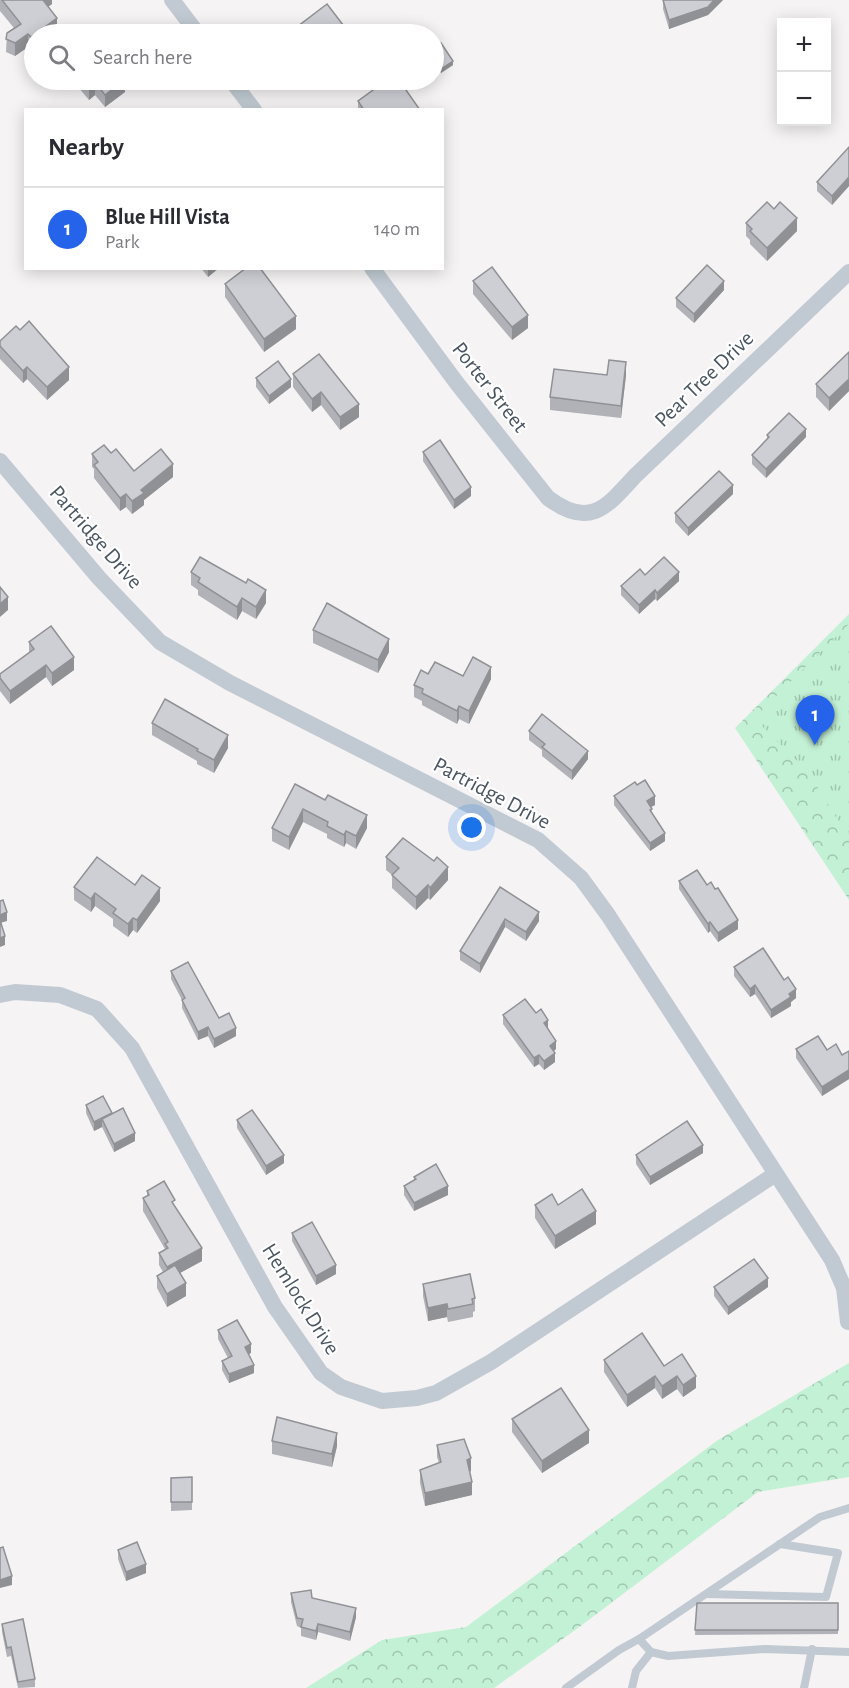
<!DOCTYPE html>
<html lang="en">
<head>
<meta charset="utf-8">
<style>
	:root { --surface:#fff; --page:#f7f7f7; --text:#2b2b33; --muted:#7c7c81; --line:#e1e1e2; --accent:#2563eb }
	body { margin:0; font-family:"Alegreya Sans",sans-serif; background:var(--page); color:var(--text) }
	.controls { position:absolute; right:18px; top:18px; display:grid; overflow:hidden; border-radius:0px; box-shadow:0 3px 15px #0003 }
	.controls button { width:54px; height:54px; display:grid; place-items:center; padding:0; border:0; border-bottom:2px solid var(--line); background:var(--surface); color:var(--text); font:30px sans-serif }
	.you { position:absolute; left:472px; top:828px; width:21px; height:21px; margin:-15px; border:4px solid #fff; border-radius:50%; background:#1a73e8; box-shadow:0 0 0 9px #1a73e833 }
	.badge { display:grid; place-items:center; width:39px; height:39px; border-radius:50%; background:var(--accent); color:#fff; font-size:20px; font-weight:700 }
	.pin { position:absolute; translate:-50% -50px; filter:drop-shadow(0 2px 3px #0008) }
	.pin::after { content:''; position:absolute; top:32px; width:21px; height:18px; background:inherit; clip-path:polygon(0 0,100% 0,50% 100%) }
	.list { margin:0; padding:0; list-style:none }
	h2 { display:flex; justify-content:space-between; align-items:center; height:78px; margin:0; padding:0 24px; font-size:26px }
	h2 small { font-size:20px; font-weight:400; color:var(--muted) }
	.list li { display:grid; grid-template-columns:39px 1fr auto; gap:18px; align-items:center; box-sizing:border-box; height:84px; padding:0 24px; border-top:2px solid var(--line) }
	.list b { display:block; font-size:22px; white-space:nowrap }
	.list p { margin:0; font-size:20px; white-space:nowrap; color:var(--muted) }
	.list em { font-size:20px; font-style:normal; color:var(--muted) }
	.icon { flex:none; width:33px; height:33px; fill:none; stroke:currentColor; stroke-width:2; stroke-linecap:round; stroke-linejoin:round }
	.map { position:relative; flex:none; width:849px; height:1688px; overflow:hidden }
	.search { position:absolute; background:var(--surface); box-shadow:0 3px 15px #0003; left:24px; top:24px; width:420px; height:66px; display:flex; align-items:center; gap:15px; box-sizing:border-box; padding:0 21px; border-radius:33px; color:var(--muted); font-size:22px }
	.panel { position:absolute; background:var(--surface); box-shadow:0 3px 15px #0003; left:24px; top:108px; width:420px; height:162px; border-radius:0px }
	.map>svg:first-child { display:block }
	.forest { fill:url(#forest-crowns) }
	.park { fill:url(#park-tufts) }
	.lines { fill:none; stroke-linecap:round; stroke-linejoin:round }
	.service { stroke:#c1cad2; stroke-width:8 }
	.minor { stroke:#c1cad2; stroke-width:16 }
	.wall { fill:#b0b2b7 }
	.shaded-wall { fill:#909195 }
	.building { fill:#cdcfd5; stroke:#909195; stroke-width:1.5 }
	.labels { text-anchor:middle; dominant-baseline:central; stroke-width:4.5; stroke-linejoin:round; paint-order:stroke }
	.street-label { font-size:22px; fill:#4a5661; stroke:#fff }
</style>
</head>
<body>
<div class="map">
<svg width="849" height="1688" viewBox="0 0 849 1688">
	<defs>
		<pattern id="forest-crowns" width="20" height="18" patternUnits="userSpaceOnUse" patternTransform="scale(1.5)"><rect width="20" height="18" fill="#c3f1d5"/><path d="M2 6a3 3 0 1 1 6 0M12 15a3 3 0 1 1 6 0" fill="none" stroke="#a0c6b0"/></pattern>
		<pattern id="park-tufts" width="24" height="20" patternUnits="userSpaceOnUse" patternTransform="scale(1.5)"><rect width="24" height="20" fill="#c3f1d5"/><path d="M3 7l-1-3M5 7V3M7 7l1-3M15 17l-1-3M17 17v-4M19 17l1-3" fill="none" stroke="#a0c6b0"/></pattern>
	</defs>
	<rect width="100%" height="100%" fill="#f5f3f3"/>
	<g class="forest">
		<polygon points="849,614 849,900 735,728"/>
		<polygon points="849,1363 849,1477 758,1492 578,1628 494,1688 306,1688 382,1640 466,1627 718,1440"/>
	</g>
	<polygon class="park" points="849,624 849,838 808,772 754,718"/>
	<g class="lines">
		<g class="service">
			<polyline points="707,1594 826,1597 838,1553 780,1544"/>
			<polyline points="651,1652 639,1639 820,1517 849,1508"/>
			<polyline points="566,1688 619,1650 639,1639"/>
			<polyline points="632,1688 636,1671 651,1652 668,1656 765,1649 849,1652"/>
			<polyline points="804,1688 812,1649"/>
		</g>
		<g class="minor">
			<polyline points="172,0 198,34"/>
			<polyline points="231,80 254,110"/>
			<path d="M 372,268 L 456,382 L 548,498 C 589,529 606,508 635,476 L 849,272"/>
			<polyline points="0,461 99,578 160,642 230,683 538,840 581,878 608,915 832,1260 844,1288 848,1322"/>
			<polyline points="0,995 15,992 60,995 97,1009 132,1048 275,1307 321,1373 341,1387 382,1401 417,1398 436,1393 491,1362 774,1175"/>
		</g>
	</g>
	<g class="wall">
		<polygon points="0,0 52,0 52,4 48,7 57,31 51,34 34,34 34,47 31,50 28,47 15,56 6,52 7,33 14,28 0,11"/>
		<polygon points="663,0 723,0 708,15 669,29 663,9"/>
		<polygon points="434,48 453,65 441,73 434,63"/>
		<polygon points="79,80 125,80 125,92 105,107 95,95 89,100 79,88"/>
		<polygon points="338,80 352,80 343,86"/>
		<polygon points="358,101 420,110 358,110"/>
		<polygon points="849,147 849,186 832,205 817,191 817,182"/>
		<polygon points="746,223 797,231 767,261 750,244 750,240 746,236"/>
		<polygon points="201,268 219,268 208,277"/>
		<polygon points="473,281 528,328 512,340 473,294"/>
		<polygon points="225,284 296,329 264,352 225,297"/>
		<polygon points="724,290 694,323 676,307 676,298"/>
		<polygon points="20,330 69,380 47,400 27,379 23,383 0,359 0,341"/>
		<polygon points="849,352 849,391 829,411 816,397 816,384"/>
		<polygon points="293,374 359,417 340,430 321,405 312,412 293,387"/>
		<polygon points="607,375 626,375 621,418 550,410 550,397"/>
		<polygon points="256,378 291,387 269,404 256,387"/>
		<polygon points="767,435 806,437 766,478 752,464 752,455 767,440"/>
		<polygon points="423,452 471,496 454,509 423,461"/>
		<polygon points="111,453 134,471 173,477 144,500 144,505 132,514 126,507 120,511 94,478 94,469 92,467 92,454"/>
		<polygon points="733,494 688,536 675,522 675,513"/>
		<polygon points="191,572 246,583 266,603 256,619 242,611 237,620 198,595 198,590 191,585"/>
		<polygon points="645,575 679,581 657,601 655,599 639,614 621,595 621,586"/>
		<polygon points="313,630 389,652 378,673 313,643"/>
		<polygon points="29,642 74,670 52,686 46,677 10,704 0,691 0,674 29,653"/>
		<polygon points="428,674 463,676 491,679 469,724 459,719 457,724 422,705 422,701 414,697 414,685"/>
		<polygon points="152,723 228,748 214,773 197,764 197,761 152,735"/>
		<polygon points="529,731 588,759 572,780 542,756 542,750 529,740"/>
		<polygon points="295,784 367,828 356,849 346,843 344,847 327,838 327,834 303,822 289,850 272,841 272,828"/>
		<polygon points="637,785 655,805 651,807 652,814 665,841 650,851 614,805 614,796"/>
		<polygon points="386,857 448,880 430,900 428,898 416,910 392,888 392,875 386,870"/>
		<polygon points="679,881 707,885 738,929 718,942 710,931 708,933 679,889"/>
		<polygon points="135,885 160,901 137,933 133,930 128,937 113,926 113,919 95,906 91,912 74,900 74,887"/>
		<polygon points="500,887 539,921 526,941 505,927 480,973 460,960 460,951"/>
		<polygon points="734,967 796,998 791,1002 791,1006 771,1018 755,994 750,997 734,976"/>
		<polygon points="171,971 219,1018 236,1036 214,1048 208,1036 198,1040 182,1008 182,1000 171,979"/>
		<polygon points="536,1013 548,1028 556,1049 554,1051 555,1062 544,1070 539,1064 534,1067 503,1024 503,1015"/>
		<polygon points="796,1049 827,1050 842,1055 849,1051 849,1079 822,1096 796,1058"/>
		<polygon points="86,1105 112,1114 135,1141 114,1152 102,1127 94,1131 86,1113"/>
		<polygon points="237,1120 284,1163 266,1175 237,1128"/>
		<polygon points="703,1153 650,1185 636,1164 636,1155"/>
		<polygon points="414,1177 448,1195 414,1211 404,1195 404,1186 414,1180"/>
		<polygon points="147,1191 175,1207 202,1261 180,1273 186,1296 167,1307 157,1288 157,1276 163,1272 159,1265 159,1253 165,1249 143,1211 143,1198 147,1196"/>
		<polygon points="535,1205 558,1205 596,1224 555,1249 535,1218"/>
		<polygon points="292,1233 336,1274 316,1285 292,1241"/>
		<polygon points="423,1284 475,1298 475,1311 473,1312 473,1317 448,1322 447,1317 428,1321 423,1296"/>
		<polygon points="714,1287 768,1287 728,1315 714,1296"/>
		<polygon points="218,1330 251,1353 248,1354 254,1373 229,1383 222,1370 222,1361 228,1358 218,1339"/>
		<polygon points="604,1360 664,1366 696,1388 683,1397 677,1389 662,1399 655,1388 627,1407 604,1372"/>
		<polygon points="512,1419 589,1443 542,1473 512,1432"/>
		<polygon points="272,1441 337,1446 332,1467 272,1454"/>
		<polygon points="437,1445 471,1471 469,1472 472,1495 425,1506 420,1483 420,1470 439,1463 437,1457"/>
		<polygon points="192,1477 192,1510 171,1511 171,1478"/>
		<polygon points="118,1550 146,1573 126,1581 118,1559"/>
		<polygon points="291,1593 312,1598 356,1617 350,1641 318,1632 316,1640 301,1636 301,1628 297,1626 291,1602"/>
		<polygon points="697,1603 838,1603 838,1634 695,1635"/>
		<polygon points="2,1624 35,1679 35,1687 18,1688 11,1656 7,1657 2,1632"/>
	</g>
	<g class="shaded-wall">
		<polygon points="42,0 52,0 52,4 42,11"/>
		<polygon points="714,0 723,0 708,15 669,29 669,20"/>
		<polygon points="57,18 57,31 51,34 34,34 34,47 31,50 31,37"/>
		<polygon points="28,34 28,47 15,56 15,43"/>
		<polygon points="453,61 453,65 441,73 441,69"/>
		<polygon points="124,80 125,80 125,92 105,107 105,95"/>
		<polygon points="343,80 352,80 343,86"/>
		<polygon points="95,82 95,95 89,100 89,87"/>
		<polygon points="849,177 849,186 832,205 832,196"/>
		<polygon points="797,218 797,231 767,261 767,248"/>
		<polygon points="208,268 219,268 208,277"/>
		<polygon points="724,281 724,290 694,323 694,314"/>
		<polygon points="528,315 528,328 512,340 512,327"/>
		<polygon points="296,316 296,329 264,352 264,339"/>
		<polygon points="626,362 626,375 621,418 621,406"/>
		<polygon points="27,367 27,379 23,383 23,371"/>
		<polygon points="69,367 69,380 47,400 47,387"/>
		<polygon points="291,379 291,387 269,404 269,396"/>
		<polygon points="849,379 849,391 829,411 829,398"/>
		<polygon points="321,392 321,405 312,412 312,399"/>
		<polygon points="359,404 359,417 340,430 340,417"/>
		<polygon points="806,429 806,437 766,478 766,469"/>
		<polygon points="173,464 173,477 144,500 144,505 132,514 132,501 141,490"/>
		<polygon points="733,485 733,494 688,536 688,528"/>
		<polygon points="471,487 471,496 454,509 454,500"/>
		<polygon points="126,494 126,507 120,511 120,498"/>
		<polygon points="679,572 679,581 657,601 657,593"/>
		<polygon points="266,590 266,603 256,619 256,607"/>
		<polygon points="655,590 655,599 639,614 639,605"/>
		<polygon points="8,597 8,610 0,617 0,604"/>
		<polygon points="242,598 242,611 237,620 237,607"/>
		<polygon points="389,639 389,652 378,673 378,660"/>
		<polygon points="74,657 74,670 52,686 52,673"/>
		<polygon points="46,665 46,677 10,704 10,691"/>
		<polygon points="491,667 491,679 469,724 469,711"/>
		<polygon points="459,706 459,719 457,724 457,711"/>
		<polygon points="228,735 228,748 214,773 214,760"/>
		<polygon points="588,751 588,759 572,780 572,771"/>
		<polygon points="655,796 655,805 647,809 647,801"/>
		<polygon points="303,809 303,822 289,850 289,837"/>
		<polygon points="367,815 367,828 356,849 356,836"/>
		<polygon points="346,831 346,843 344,847 344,835"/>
		<polygon points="665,833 665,841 650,851 650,843"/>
		<polygon points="448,867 448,880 430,900 430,888"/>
		<polygon points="428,885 428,898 416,910 416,897"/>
		<polygon points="160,888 160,901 137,933 137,920"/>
		<polygon points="95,893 95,906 91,912 91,899"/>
		<polygon points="7,912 7,921 0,923 0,915"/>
		<polygon points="539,912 539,921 526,941 526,932"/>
		<polygon points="133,918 133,930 128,937 128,924"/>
		<polygon points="505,919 505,927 480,973 480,964"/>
		<polygon points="738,920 738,929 718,942 718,933"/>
		<polygon points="710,922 710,931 708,933 708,924"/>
		<polygon points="5,936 5,945 0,947 0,938"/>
		<polygon points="755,985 755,994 750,997 750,989"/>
		<polygon points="796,989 796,998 791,1002 791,1006 771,1018 771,1010 789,994"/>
		<polygon points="548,1020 548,1028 544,1032 544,1023"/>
		<polygon points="208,1027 208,1036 198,1040 198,1032"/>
		<polygon points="236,1028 236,1036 214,1048 214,1039"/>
		<polygon points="556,1041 556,1049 550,1054 550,1046"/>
		<polygon points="555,1053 555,1062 544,1070 544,1061"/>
		<polygon points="539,1055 539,1064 534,1067 534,1058"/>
		<polygon points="849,1070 849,1079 822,1096 822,1087"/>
		<polygon points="102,1119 102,1127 94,1131 94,1122"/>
		<polygon points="135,1133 135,1141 114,1152 114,1144"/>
		<polygon points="703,1145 703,1153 650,1185 650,1177"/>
		<polygon points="284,1155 284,1163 266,1175 266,1166"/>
		<polygon points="448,1186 448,1195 414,1211 414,1203"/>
		<polygon points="596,1211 596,1224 555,1249 555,1236"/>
		<polygon points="202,1248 202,1261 167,1280 167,1267"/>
		<polygon points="336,1265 336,1274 316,1285 316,1276"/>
		<polygon points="768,1278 768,1287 728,1315 728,1307"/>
		<polygon points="186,1283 186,1296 167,1307 167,1294"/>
		<polygon points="447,1304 447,1317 428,1321 428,1308"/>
		<polygon points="251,1344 251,1353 245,1356 245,1347"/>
		<polygon points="254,1365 254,1373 229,1383 229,1374"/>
		<polygon points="655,1376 655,1388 627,1407 627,1395"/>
		<polygon points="677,1376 677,1389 662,1399 662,1386"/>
		<polygon points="696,1376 696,1388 683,1397 683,1385"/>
		<polygon points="589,1430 589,1443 542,1473 542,1461"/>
		<polygon points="337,1433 337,1446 332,1467 332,1454"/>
		<polygon points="471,1458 471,1471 467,1473 467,1460"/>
		<polygon points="472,1482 472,1495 425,1506 425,1493"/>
		<polygon points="146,1564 146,1573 126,1581 126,1572"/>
		<polygon points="12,1576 12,1585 0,1588 0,1580"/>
		<polygon points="356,1608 356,1617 350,1641 350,1632"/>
		<polygon points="318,1624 318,1632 316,1640 316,1631"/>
	</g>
	<g class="building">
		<polygon points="2,0 43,0 57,18 31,37 28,34 15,43 6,39 7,33 21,24"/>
		<polygon points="663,0 714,0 708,7 669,20"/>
		<polygon points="327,4 350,34 296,34 293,30"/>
		<polygon points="92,30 95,34 87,34"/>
		<polygon points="441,43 453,61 441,69 434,58 434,48"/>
		<polygon points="83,80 124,80 105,95 95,82 89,87"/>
		<polygon points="387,80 399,80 420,110 364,110 358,101"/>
		<polygon points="849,147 849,177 832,196 817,182"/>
		<polygon points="767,202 774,209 780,202 797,218 767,248 750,231 752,229 746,223"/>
		<polygon points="707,265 724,281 694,314 676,298"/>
		<polygon points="492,267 528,315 512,327 473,281"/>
		<polygon points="246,268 260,268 296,316 264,339 225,284"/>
		<polygon points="29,321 69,367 47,387 27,367 23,371 0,346 0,341 16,326 20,330"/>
		<polygon points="849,352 849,379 829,398 816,384"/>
		<polygon points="319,354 359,404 340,417 321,392 312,399 293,374"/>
		<polygon points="609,360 626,362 621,406 550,397 554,369 607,375"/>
		<polygon points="278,361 291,379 269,396 256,378"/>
		<polygon points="789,413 806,429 766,469 752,455 769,437 767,435"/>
		<polygon points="440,440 471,487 454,500 423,452"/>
		<polygon points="104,445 111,453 116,449 134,471 161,449 173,464 141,490 144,493 132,501 126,494 120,498 94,465 98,462 92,454"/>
		<polygon points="719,471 733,485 688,528 675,513"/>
		<polygon points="200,557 246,583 248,579 266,590 256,607 242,598 237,607 198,582 200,578 191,572"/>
		<polygon points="664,557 679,572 657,593 655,590 639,605 621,586 640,569 645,575"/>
		<polygon points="0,587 8,597 0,604"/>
		<polygon points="327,603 389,639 378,660 313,630"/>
		<polygon points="51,626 74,657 52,673 46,665 10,691 0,678 0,674 34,649 29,642"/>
		<polygon points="473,657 491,667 469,711 459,706 457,711 422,693 423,689 414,685 421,670 428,674 435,662 463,676"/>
		<polygon points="165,699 228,735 214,760 197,751 198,749 152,723"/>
		<polygon points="542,714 588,751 572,771 542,747 545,744 529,731"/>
		<polygon points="645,780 655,796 647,801 652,809 650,810 665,833 650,843 614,796 635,782 637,785"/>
		<polygon points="295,784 325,800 328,795 367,815 356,836 346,831 344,835 327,826 328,822 303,809 289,837 272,828"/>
		<polygon points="403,838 434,861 437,857 448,867 430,888 428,885 416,897 392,875 399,868 386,857"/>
		<polygon points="97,857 135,885 142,875 160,888 137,920 133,918 128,924 113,913 116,909 95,893 91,899 74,887"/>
		<polygon points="697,870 707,885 711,882 715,889 718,888 738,920 718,933 710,922 708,924 679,881"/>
		<polygon points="500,887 539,912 526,932 505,919 480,964 460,951"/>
		<polygon points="3,900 7,912 0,915 0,901"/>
		<polygon points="0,920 5,936 0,938"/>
		<polygon points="763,948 784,980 788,977 796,989 789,994 791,997 771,1010 755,985 750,989 734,967"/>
		<polygon points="188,962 219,1018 229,1013 236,1028 214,1039 208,1027 198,1032 182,1000 185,998 171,971"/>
		<polygon points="525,999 536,1013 541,1009 548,1020 544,1023 556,1041 550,1046 555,1053 544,1061 539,1055 534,1058 503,1015"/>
		<polygon points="818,1036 827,1050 836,1044 842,1055 849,1051 849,1070 822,1087 796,1049"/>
		<polygon points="103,1096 112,1113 94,1122 86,1105"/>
		<polygon points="123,1108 135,1133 114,1144 102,1119"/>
		<polygon points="252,1110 284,1155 266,1166 237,1120"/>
		<polygon points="687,1121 703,1145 650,1177 636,1155"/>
		<polygon points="436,1164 448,1186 414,1203 404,1186 416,1179 414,1177"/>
		<polygon points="164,1181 175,1200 172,1202 202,1248 167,1267 159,1253 168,1248 165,1244 168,1242 143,1198 149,1195 147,1191"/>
		<polygon points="582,1189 596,1211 555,1236 535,1205 552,1194 558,1205"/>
		<polygon points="312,1222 336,1265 316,1276 292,1233"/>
		<polygon points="754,1259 768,1278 728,1307 714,1287"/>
		<polygon points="175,1265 186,1283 167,1294 157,1276"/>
		<polygon points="470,1274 475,1298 472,1299 473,1304 448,1309 447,1304 428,1308 423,1284"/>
		<polygon points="237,1320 251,1344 245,1347 254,1365 229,1374 222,1361 232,1356 218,1330"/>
		<polygon points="642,1333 664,1366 682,1354 696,1376 683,1385 677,1376 662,1386 655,1376 627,1395 604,1360"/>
		<polygon points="561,1388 589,1430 542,1461 512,1419"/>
		<polygon points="277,1417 337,1433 332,1454 272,1441"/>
		<polygon points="464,1439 471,1458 467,1460 472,1482 425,1493 420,1470 441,1462 437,1445"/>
		<polygon points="192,1477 192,1502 171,1502 171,1478"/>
		<polygon points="137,1542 146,1564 126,1572 118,1550"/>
		<polygon points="3,1547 12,1576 0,1580 0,1548"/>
		<polygon points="311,1590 312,1598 356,1608 350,1632 318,1624 316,1631 301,1627 303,1619 297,1618 291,1593"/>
		<polygon points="697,1603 838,1603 838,1630 695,1630"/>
		<polygon points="23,1619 35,1679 18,1682 11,1647 7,1648 2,1624"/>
	</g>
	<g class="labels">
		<g class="street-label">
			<text transform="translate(704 379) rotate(-44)">Pear Tree Drive</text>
			<text transform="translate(490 387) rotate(52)">Porter Street</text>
			<text transform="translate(96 537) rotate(49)">Partridge Drive</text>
			<text transform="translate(492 793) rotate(28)">Partridge Drive</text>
			<text transform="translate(301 1299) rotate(58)">Hemlock Drive</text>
		</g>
	</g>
</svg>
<div class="controls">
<button>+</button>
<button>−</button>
</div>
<div class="you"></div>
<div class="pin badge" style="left:815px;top:745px">1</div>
<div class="search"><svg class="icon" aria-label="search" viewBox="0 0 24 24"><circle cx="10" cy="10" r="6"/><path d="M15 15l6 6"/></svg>Search here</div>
<section class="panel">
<h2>Nearby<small></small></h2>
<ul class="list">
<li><span class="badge">1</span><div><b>Blue Hill Vista</b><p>Park</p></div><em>140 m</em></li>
</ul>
</section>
</div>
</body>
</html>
